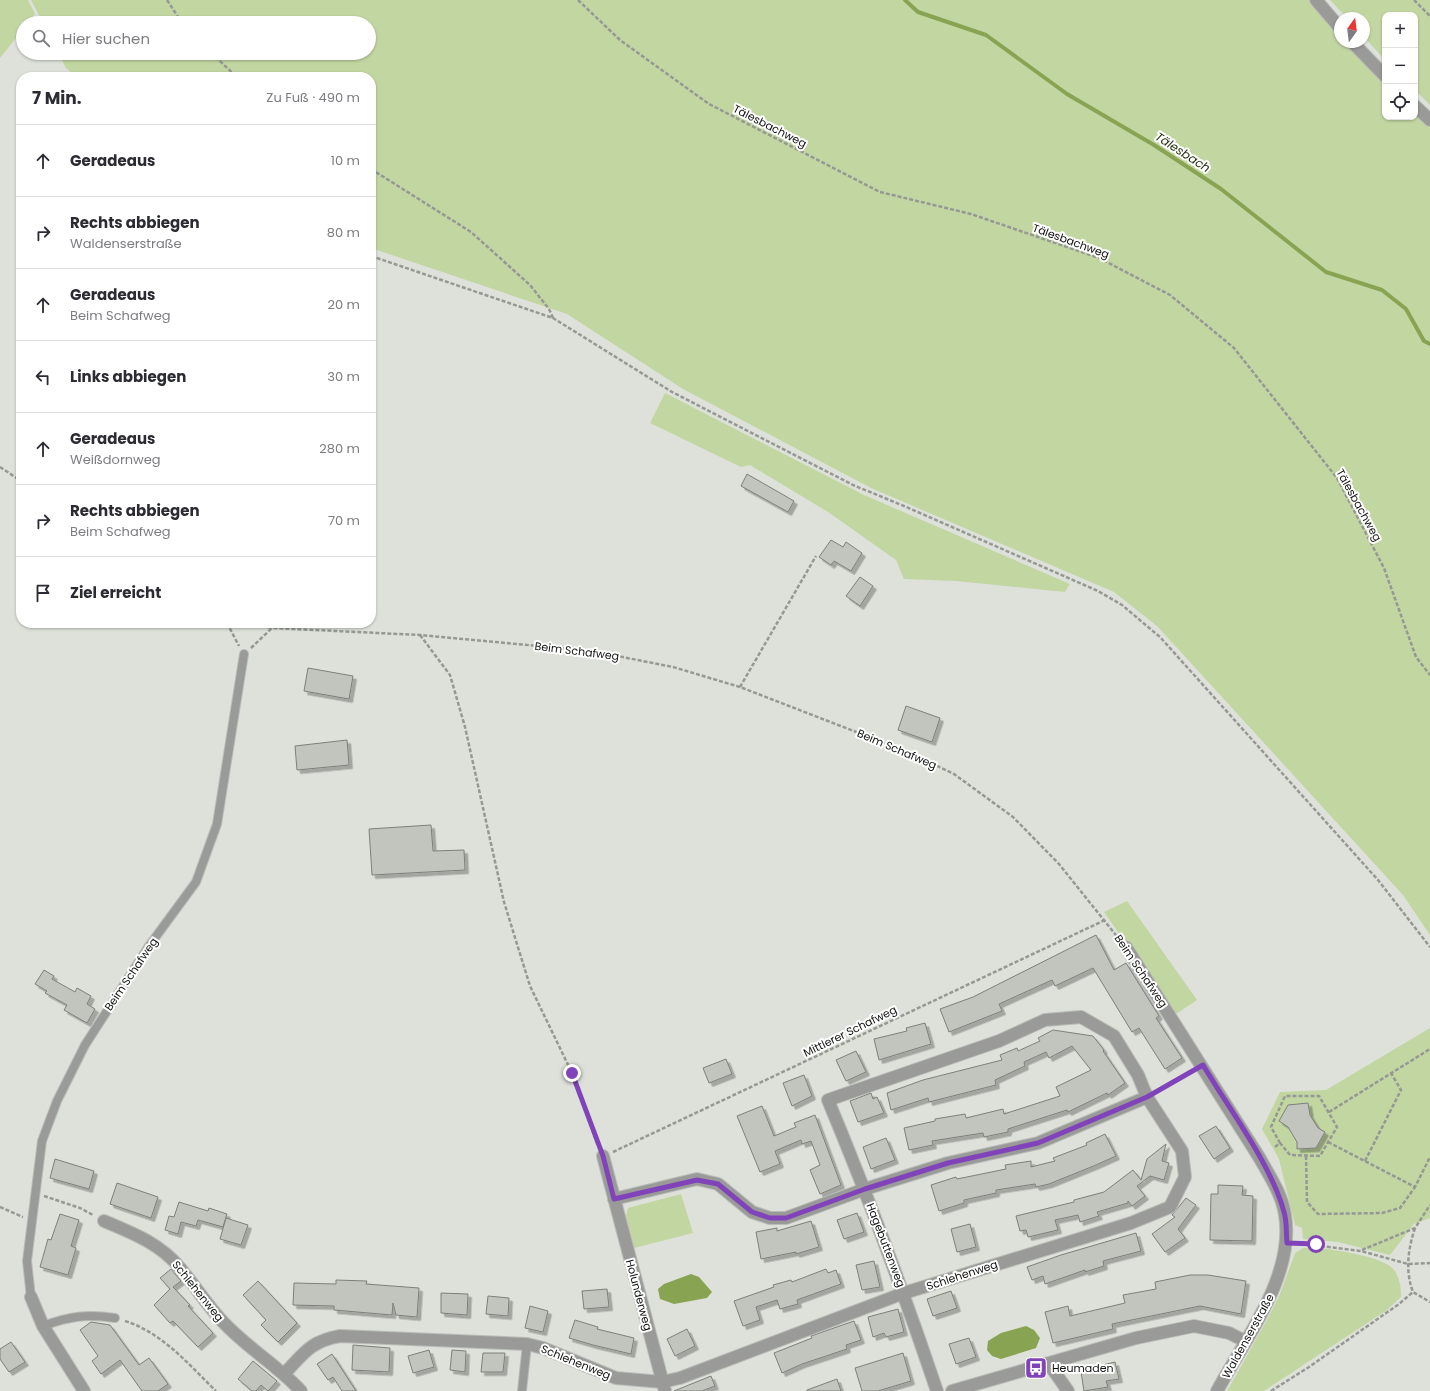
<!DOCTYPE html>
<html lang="de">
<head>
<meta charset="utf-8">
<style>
	:root { --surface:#fff; --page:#f7f7f7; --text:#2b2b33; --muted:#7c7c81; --line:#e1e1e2 }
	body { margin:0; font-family:Poppins,sans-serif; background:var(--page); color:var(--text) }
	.controls { position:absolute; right:12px; top:12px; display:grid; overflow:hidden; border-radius:8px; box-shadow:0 1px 3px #0004 }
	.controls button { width:36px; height:36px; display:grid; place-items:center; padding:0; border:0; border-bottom:1px solid var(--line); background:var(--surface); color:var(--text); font:20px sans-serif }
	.compass { position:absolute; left:1334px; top:12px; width:36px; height:36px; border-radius:50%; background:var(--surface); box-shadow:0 1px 3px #0004; rotate:14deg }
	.stop { position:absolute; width:12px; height:12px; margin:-9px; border:3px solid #8143b9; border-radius:50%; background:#fff }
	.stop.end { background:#8143b9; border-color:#fff; box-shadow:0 1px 4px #0008 }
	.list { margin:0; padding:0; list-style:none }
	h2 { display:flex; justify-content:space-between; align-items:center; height:52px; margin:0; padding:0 16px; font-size:17px }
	h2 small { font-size:13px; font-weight:400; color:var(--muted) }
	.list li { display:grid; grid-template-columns:26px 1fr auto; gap:12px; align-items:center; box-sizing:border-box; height:72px; padding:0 16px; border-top:1px solid var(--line) }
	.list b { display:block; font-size:15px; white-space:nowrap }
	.list p { margin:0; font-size:13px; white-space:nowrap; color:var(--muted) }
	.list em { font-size:13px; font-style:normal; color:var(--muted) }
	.icon { flex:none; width:22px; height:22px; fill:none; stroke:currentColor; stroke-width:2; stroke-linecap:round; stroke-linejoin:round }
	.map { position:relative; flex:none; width:1430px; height:1391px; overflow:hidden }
	.search { position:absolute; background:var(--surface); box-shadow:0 1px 3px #0004; left:16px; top:16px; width:360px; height:44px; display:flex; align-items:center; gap:10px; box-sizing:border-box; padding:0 14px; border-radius:22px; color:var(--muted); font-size:15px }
	.panel { position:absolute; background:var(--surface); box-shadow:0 1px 3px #0004; left:16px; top:72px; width:360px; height:556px; border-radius:16px }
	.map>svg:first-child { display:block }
	.green { fill:#c2d6a2 }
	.water { fill:#88a453 }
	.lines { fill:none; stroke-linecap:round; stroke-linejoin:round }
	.stream { stroke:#88a453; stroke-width:4 }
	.building { fill:#c2c5be; stroke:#7d7f79; filter:url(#shadow) }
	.lane-casing { stroke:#b9bcb6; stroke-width:10 }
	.street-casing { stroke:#b9bcb6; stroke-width:14 }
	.path { stroke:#969893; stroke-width:2.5; stroke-dasharray:4 2; stroke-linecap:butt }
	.lane { stroke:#9a9b99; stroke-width:8 }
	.street { stroke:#9a9b99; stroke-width:12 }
	.route { stroke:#8143b9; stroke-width:5 }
	.labels { text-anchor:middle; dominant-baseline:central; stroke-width:4; stroke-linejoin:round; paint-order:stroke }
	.street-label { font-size:11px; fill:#111210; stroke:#fff }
	.poi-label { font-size:11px; fill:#111210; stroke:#fff; text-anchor:start }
	.water-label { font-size:12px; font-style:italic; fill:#273210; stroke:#fff }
</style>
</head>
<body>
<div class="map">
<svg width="1430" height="1391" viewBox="0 0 1430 1391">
	<defs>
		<filter id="shadow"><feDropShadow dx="3.5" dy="3.5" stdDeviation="0" flood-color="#0004"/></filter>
	</defs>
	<rect width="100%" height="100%" fill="#dee1da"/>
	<g class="green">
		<polygon points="0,0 28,0 35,14 28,23 23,23 23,29 0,58"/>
		<polygon points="31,0 1309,0 1340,37 1340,42 1345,42 1385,82 1385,117 1415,117 1415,113 1430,128 1430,935 1403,895 1157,626 1114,592 871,488 683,389 567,314 371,248 371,77 76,77 66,68 58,53 369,53 369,23 43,23"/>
		<polygon points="1330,0 1430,0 1430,105 1415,90 1415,15 1385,15 1385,60 1364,37 1364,18 1347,18"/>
		<polygon points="665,393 864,495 1070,584 1065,592 956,581 904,579 896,560 828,512 750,465 741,467 650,423"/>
		<polygon points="1127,901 1197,1000 1176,1014 1128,942 1123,939 1104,912"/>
		<polygon points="1430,1028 1430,1218 1414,1224 1390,1255 1338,1242 1303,1239 1302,1228 1295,1225 1279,1159 1262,1129 1280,1092 1326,1090"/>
		<polygon points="681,1194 693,1233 634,1248 626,1216 628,1208"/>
		<path d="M 1316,1247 C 1335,1251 1382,1255 1394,1270 C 1400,1277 1401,1288 1401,1297 L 1387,1310 L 1264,1391 L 1227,1391 L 1268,1318 L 1280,1294 L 1295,1253 L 1303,1248 Z"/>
	</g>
	<g class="water">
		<polygon points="691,1274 699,1277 712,1292 707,1298 674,1304 660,1299 658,1289 664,1284"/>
		<polygon points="1026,1326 1034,1330 1040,1338 1036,1348 1001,1359 992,1356 987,1350 988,1341 1001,1333"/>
	</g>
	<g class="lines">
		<polyline class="stream" points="905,0 918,12 986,35 1067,94 1154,145 1221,189 1326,272 1382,290 1406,309 1424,341 1430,344"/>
	</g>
	<g class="building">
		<polygon points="747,474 794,501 788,512 741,486"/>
		<polygon points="831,540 843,547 846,542 862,553 851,571 834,561 831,565 819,557"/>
		<polygon points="860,577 873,586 860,606 846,596"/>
		<polygon points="308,668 353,676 349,699 304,691"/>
		<polygon points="906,706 940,718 932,742 898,730"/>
		<polygon points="347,740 349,765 297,770 295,746"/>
		<polygon points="431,825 433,851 464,850 465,870 372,875 369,829"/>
		<polygon points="1096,935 1114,970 1126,963 1159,1016 1156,1018 1182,1058 1165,1069 1139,1028 1132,1032 1093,968 1055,986 1052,980 999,1004 1002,1011 949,1032 940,1009 973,997"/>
		<polygon points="44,970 54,976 52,979 75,992 77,988 91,996 87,1004 95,1009 87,1023 64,1010 67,1005 45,993 47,991 35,984"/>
		<polygon points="925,1023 931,1044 879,1060 874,1039 907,1031 906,1028"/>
		<polygon points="1053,1030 1093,1036 1104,1050 1103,1051 1125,1083 1108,1095 1107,1093 1068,1112 1067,1110 1008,1129 1008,1132 984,1137 983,1133 932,1141 933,1145 909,1150 904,1128 935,1121 935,1119 965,1114 966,1118 1003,1109 1004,1114 1060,1096 1056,1087 1091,1070 1072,1046 1049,1058 1046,1052 1024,1062 1025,1066 995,1080 996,1085 929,1102 928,1098 891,1110 887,1093 923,1080 1002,1060 1000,1055 1017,1048 1018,1051 1040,1041 1038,1038"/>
		<polygon points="856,1051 866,1072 846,1081 836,1060"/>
		<polygon points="726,1059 732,1074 709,1083 703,1068"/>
		<polygon points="804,1075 812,1096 792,1106 783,1083"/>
		<polygon points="871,1093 873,1099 877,1097 884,1113 858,1122 850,1101"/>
		<polygon points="1308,1103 1310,1115 1318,1128 1325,1132 1316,1148 1297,1149 1297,1142 1288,1127 1279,1121 1288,1105"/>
		<polygon points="762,1106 774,1136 796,1127 794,1123 815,1115 841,1185 820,1194 810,1170 820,1165 811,1141 802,1144 801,1140 775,1151 780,1164 760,1172 737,1116"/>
		<polygon points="1216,1126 1230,1148 1214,1159 1199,1136"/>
		<polygon points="1105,1134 1116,1156 1096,1165 1049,1184 1036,1187 1035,1184 996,1190 996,1193 964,1200 964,1203 939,1211 931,1185 956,1177 957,1179 1006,1169 1005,1165 1031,1161 1031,1167 1055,1161 1053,1158 1087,1145 1086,1143"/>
		<polygon points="886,1138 895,1160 871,1169 863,1147"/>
		<polygon points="1166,1144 1162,1161 1169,1163 1164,1180 1150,1176 1137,1186 1145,1196 1132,1206 1128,1201 1128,1203 1097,1212 1099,1216 1080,1222 1078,1215 1055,1220 1058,1230 1028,1237 1026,1230 1020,1231 1016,1216 1074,1202 1074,1200 1104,1192 1133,1170 1141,1180 1147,1159"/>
		<polygon points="55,1159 94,1171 89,1189 50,1178"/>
		<polygon points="117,1183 158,1197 151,1218 110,1204"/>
		<polygon points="1218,1185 1243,1186 1242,1195 1253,1196 1252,1241 1210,1240 1211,1194 1218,1194"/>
		<polygon points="1186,1198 1196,1205 1178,1229 1185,1238 1165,1252 1152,1234 1175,1217 1172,1215"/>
		<polygon points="179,1202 208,1211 209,1208 227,1214 223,1227 198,1220 196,1226 181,1222 178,1234 165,1230 169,1216 174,1217"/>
		<polygon points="857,1213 864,1232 844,1239 837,1220"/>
		<polygon points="60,1214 79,1220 71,1246 76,1248 68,1275 40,1267 48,1239 51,1240"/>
		<polygon points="226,1218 248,1225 241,1245 220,1239"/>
		<polygon points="811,1221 819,1247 796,1254 796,1252 761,1259 756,1232 777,1228 777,1231"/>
		<polygon points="970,1224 976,1247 957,1252 951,1229"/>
		<polygon points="1136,1233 1141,1251 1103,1261 1104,1266 1085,1272 1085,1270 1045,1284 1043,1276 1032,1280 1027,1267 1061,1255"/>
		<polygon points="874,1261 880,1287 862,1290 856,1265"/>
		<polygon points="171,1269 181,1281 173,1287 190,1305 188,1306 213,1333 198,1347 173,1321 170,1323 154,1305 170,1289 160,1278"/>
		<polygon points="826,1269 828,1273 836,1270 841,1284 797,1300 798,1304 780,1309 777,1300 756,1307 760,1320 743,1326 734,1301 774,1287 773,1285 791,1280 792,1282"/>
		<polygon points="1190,1275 1208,1275 1246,1281 1241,1314 1200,1306 1112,1324 1113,1329 1053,1343 1045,1312 1068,1306 1070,1316 1125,1303 1123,1295 1156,1289 1155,1282"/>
		<polygon points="336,1280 367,1281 366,1284 419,1288 417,1317 396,1315 393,1303 392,1315 334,1310 334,1306 293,1305 294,1283 336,1284"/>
		<polygon points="258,1281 297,1323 278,1342 261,1325 266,1320 243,1295"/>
		<polygon points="607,1289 609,1307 584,1309 582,1291"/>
		<polygon points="951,1291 957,1308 933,1316 927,1299"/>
		<polygon points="441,1293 468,1294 467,1315 441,1313"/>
		<polygon points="488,1296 509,1298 508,1316 486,1314"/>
		<polygon points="530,1306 548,1311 543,1332 525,1328"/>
		<polygon points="898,1309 904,1332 886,1337 884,1333 873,1337 868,1317"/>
		<polygon points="575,1320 598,1327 597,1329 634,1338 631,1354 593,1345 569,1338"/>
		<polygon points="854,1321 861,1340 846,1345 847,1349 802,1364 782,1373 774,1353 812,1338 811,1336"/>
		<polygon points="91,1322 110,1325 139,1365 149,1358 168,1384 158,1391 142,1391 120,1360 101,1374 92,1361 98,1356 80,1330"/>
		<polygon points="687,1329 695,1346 675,1356 667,1339"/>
		<polygon points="969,1338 976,1357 956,1364 949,1344"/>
		<polygon points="11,1342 25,1362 9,1372 0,1359 0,1349"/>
		<polygon points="353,1345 390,1348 389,1372 352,1370"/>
		<polygon points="429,1350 434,1367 413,1373 408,1356"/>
		<polygon points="452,1350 466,1351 465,1372 450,1370"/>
		<polygon points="483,1353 505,1353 503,1372 481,1372"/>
		<polygon points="903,1353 911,1381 878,1391 862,1391 855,1368"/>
		<polygon points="332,1354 356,1391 342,1391 333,1377 328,1380 317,1364"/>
		<polygon points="253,1361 277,1381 268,1391 261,1385 256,1391 252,1391 238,1379"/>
		<polygon points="1115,1362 1119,1379 1106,1381 1108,1387 1084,1391 1081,1372 1104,1368 1103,1365"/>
		<polygon points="711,1376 715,1386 702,1391 674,1391"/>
		<polygon points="837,1379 841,1391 807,1391 807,1390"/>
	</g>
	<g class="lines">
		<g class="lane-casing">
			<g id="lane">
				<polyline points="31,1297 27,1261 42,1141 57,1101 85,1045 149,946 196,882 217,824 244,654"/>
				<path d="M 43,1326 C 70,1316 87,1314 115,1318"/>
				<polyline points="522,1391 527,1344"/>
			</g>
		</g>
		<g class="street-casing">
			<g id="street">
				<polyline points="1316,0 1340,28"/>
				<polyline points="1352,42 1385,76"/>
				<polyline points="1415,106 1430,120"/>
				<path d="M 1126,947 L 1259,1157 C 1269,1175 1282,1194 1285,1215 C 1295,1276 1245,1339 1217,1391"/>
				<polyline points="603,1156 665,1391"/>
				<polyline points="614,1199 697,1179 718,1184 752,1212 770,1218 786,1218 865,1189 948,1163 1038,1143 1147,1097"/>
				<path d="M 104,1221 C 133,1233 161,1244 181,1269 C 196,1287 208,1307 225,1324 C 249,1349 278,1366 301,1391"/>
				<polyline points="31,1297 43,1326 84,1391"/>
				<polyline points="1049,1364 1068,1391"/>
				<path d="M 285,1373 C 304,1353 311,1341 340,1336 L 527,1344 L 543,1348 L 616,1378 L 662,1382 L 680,1378 L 904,1293 L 1131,1223 L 1170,1207 L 1185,1177 L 1182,1151 L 1147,1097 L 1138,1075 L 1114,1036 L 1081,1017 L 1045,1020 L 999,1041 L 828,1100 C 868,1196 904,1293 937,1391"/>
				<polyline points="952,1391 1136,1338 1194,1326 1229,1333 1245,1341"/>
			</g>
		</g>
		<g class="path">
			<polyline points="167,0 182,23"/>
			<polyline points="578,0 620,40 709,104 880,192 971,214 1099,258 1170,295 1234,348 1337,478 1384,568 1416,657 1430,675"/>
			<polyline points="1414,0 1430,16"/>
			<polyline points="211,53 237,77"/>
			<polyline points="371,169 471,232 530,285 549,309 553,318"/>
			<polyline points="371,256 553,318 672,392 853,485 904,506 1098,591 1122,605 1160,637 1378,880 1430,947"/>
			<polyline points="0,467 21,481"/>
			<polyline points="227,623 239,646"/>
			<polyline points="250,623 272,628 420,635 592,651 673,667 740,687 908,752 954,774 1013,817 1059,864 1119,939"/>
			<polyline points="420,635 450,675 465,727 504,902 530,986 572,1073 598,1146"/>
			<polyline points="251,648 272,628"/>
			<polyline points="740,687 816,556"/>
			<polyline points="1158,1091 1192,1072"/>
			<polyline points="1329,1112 1430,1049"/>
			<polyline points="1328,1142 1415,1187 1430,1157"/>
			<polyline points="1275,1147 1280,1143 1290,1155 1320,1156 1337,1127 1319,1096 1285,1096 1271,1127 1280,1143"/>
			<polyline points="613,1152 1105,920"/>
			<polyline points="1306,1156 1307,1202 1318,1214 1382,1213 1400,1208 1415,1187"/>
			<polyline points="1365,1161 1401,1090 1391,1073"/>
			<polyline points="44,1196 80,1208 93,1215"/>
			<polyline points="0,1207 23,1217"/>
			<path d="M 1415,1228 C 1408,1249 1405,1271 1413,1292 L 1430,1302"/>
			<polyline points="1297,1243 1361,1251 1408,1264 1430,1263"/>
			<polyline points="1362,1250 1415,1228 1430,1205"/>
			<path d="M 125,1321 C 163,1333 189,1365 216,1391"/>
			<polyline points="1271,1391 1309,1367 1399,1304 1413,1292"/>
		</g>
		<use href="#lane" class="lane"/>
		<use href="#street" class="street"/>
	</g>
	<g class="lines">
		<path class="route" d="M 572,1073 L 603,1156 L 614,1199 L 697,1180 L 718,1184 L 752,1212 L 770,1218 L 786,1218 L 865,1189 L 948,1163 L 1038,1143 L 1147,1097 L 1203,1065 C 1229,1109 1271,1164 1284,1212 C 1287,1221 1286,1233 1287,1243 L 1316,1244"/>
	</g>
	<defs>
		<g id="bus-square" transform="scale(1.15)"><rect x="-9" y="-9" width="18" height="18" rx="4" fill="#8143b9" stroke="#fff"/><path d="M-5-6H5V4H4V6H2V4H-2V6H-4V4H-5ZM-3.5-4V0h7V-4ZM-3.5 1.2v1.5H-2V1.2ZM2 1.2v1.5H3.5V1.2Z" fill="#fff"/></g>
	</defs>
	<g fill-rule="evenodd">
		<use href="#bus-square" x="1036" y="1368"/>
	</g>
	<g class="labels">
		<g class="street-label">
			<text transform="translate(770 126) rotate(27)">Tälesbachweg</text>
			<text transform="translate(1071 241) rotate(20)">Tälesbachweg</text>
			<text transform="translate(1359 505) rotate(61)">Tälesbachweg</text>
			<text transform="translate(577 651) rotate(7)">Beim Schafweg</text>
			<text transform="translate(897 749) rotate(23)">Beim Schafweg</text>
			<text transform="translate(1141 971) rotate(56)">Beim Schafweg</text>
			<text transform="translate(131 974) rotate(-56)">Beim Schafweg</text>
			<text transform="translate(850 1031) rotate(-26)">Mittlerer Schafweg</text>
			<text transform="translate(886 1245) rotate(69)">Hagebuttenweg</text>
			<text transform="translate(962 1275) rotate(-18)">Schlehenweg</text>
			<text transform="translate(198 1291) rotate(51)">Schlehenweg</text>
			<text transform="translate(639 1295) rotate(75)">Holunderweg</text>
			<text transform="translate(1248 1336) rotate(-61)">Waldenserstraße</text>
			<text transform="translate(576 1362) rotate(22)">Schlehenweg</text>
		</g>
		<g class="poi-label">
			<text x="1052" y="1368">Heumaden</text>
		</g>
		<g class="water-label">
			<text transform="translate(1183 152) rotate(33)">Tälesbach</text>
		</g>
	</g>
</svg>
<div class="controls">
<button>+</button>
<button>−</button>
<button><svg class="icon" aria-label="locate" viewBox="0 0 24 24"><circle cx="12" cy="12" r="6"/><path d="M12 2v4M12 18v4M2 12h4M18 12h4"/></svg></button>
</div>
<svg class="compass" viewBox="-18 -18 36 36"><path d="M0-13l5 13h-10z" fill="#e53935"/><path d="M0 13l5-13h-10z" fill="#7c7c81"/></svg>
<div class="stop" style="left:1316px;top:1244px"></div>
<div class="stop end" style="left:572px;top:1073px"></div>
<div class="search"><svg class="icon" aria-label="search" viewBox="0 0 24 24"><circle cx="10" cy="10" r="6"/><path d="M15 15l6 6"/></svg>Hier suchen</div>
<section class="panel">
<h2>7 Min.<small>Zu Fuß · 490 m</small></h2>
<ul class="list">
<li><svg class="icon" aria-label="ahead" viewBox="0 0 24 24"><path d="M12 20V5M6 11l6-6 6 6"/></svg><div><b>Geradeaus</b></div><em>10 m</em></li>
<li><svg class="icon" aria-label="right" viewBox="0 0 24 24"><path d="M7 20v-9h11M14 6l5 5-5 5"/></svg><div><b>Rechts abbiegen</b><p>Waldenserstraße</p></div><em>80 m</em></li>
<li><svg class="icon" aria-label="ahead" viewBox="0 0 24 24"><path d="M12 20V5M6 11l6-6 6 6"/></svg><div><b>Geradeaus</b><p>Beim Schafweg</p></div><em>20 m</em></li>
<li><svg class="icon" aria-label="left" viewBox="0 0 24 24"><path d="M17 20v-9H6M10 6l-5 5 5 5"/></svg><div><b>Links abbiegen</b></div><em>30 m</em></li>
<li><svg class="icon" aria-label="ahead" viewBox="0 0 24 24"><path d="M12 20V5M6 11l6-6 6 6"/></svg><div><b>Geradeaus</b><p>Weißdornweg</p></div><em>280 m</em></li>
<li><svg class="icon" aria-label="right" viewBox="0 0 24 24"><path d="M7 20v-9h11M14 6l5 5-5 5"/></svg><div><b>Rechts abbiegen</b><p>Beim Schafweg</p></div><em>70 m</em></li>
<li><svg class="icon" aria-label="arrive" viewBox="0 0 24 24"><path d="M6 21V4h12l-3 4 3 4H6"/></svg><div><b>Ziel erreicht</b></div></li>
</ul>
</section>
</div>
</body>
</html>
